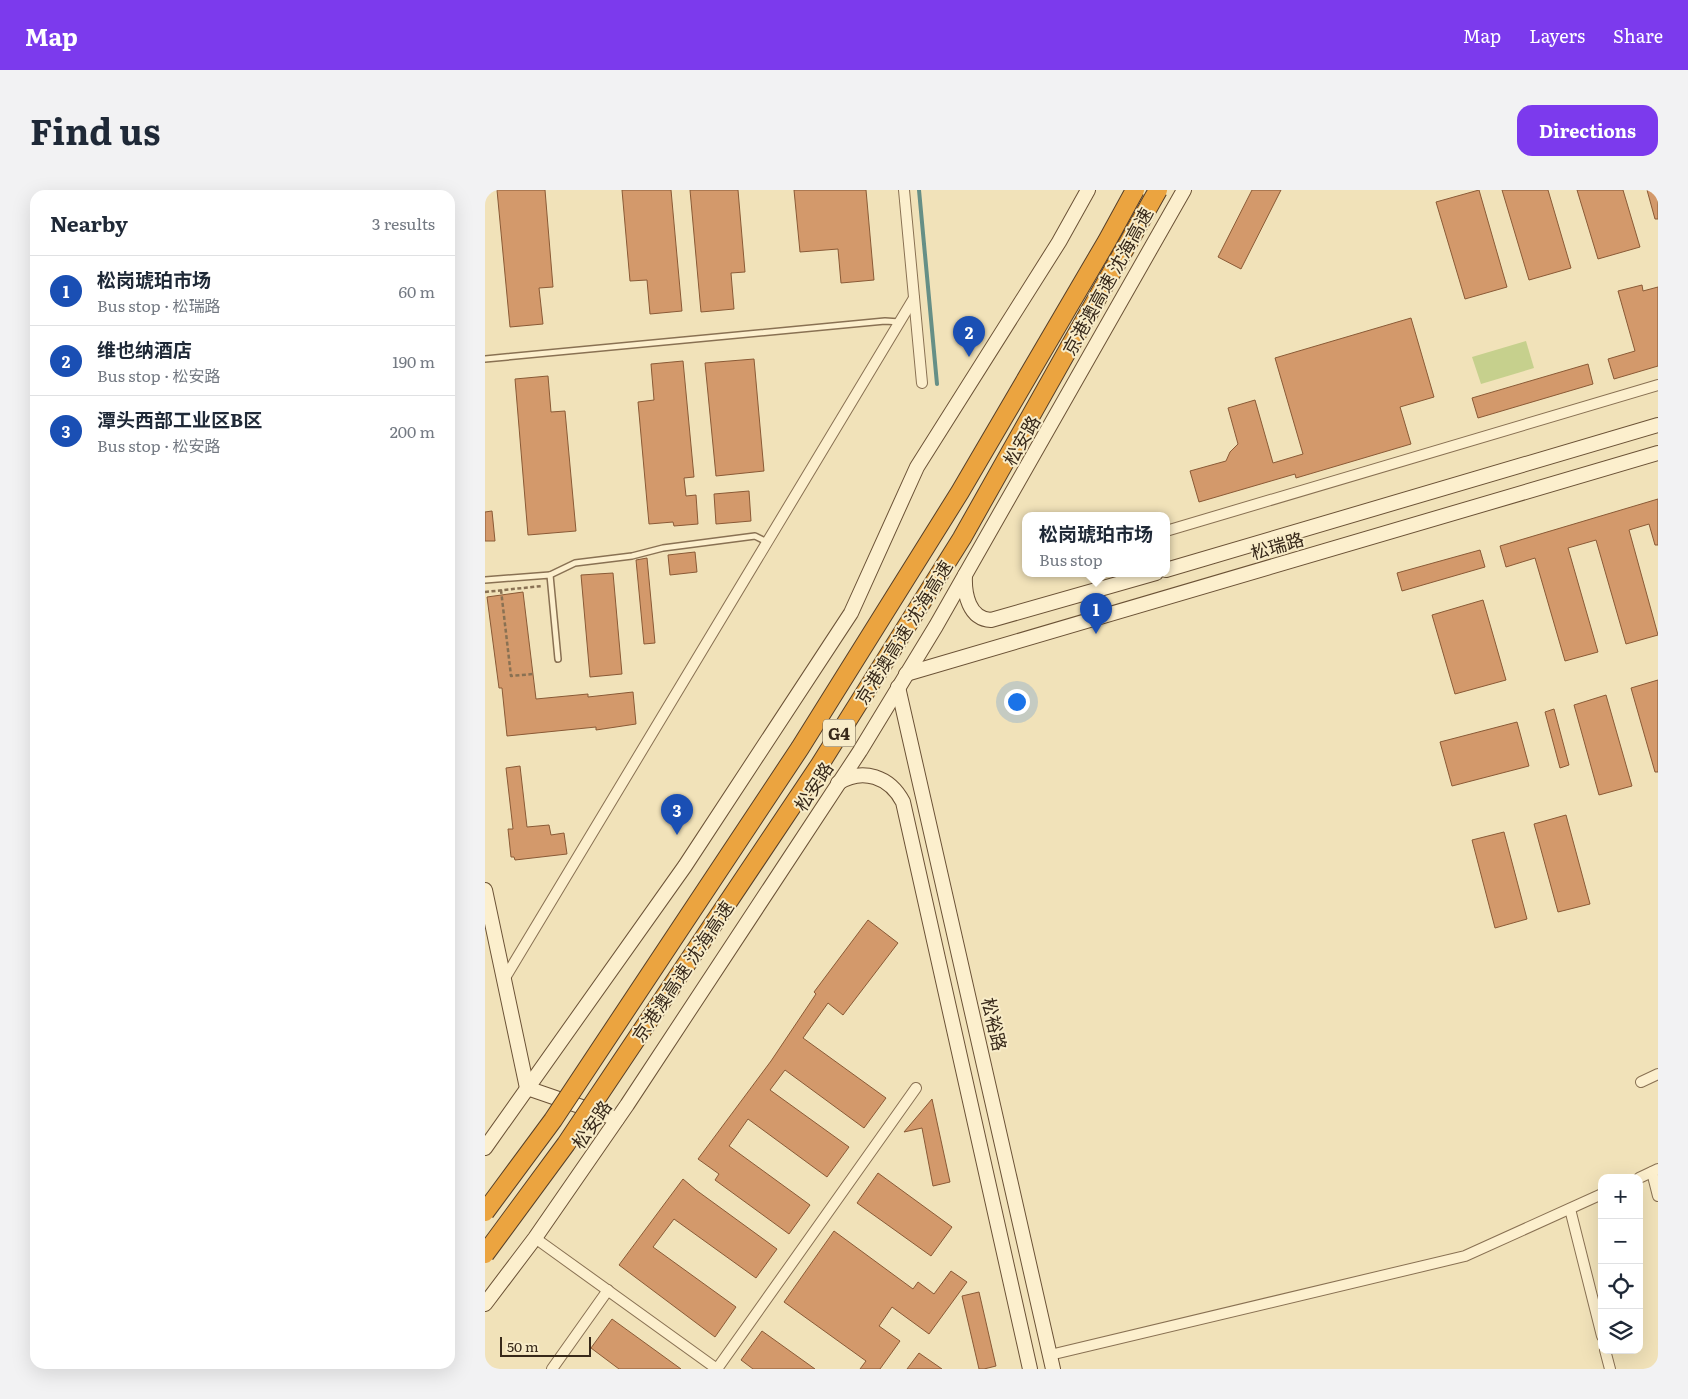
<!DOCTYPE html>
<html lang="en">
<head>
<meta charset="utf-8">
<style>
	:root { --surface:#fff; --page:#f2f2f3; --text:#1f2937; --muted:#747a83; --line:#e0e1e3; --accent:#7c3aed }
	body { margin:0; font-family:Literata,"Noto Sans SC",serif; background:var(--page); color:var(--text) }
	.controls { position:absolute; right:15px; bottom:15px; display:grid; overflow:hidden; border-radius:10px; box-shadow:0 5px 20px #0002 }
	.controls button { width:45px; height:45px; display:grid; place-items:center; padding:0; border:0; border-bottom:1px solid var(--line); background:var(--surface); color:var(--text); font:25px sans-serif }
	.scale { position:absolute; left:15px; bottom:12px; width:91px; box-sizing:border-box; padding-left:5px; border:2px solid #372819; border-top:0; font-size:14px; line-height:18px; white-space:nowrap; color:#372819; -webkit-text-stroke:4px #f8ecc9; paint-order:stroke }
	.you { position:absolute; left:531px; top:511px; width:18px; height:18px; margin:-12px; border:4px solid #fff; border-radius:50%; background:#1a73e8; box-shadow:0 0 0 8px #1a73e833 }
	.badge { display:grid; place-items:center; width:32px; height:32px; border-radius:50%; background:var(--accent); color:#fff; font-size:16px; font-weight:700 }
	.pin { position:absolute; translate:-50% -41px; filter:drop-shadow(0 1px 2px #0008) }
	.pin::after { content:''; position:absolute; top:26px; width:18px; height:15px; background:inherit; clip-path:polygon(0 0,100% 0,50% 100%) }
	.popup { position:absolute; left:537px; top:322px; width:148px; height:65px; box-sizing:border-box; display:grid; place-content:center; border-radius:10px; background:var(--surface); filter:drop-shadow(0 1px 4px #0005); font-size:16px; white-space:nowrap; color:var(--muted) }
	.popup b { font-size:19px; color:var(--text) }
	.popup::after { content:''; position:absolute; left:50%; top:100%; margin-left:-10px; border:10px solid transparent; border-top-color:var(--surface) }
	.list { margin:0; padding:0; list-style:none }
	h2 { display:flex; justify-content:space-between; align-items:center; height:65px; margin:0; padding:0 20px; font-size:21px }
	h2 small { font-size:16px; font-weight:400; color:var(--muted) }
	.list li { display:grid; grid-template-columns:32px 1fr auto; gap:15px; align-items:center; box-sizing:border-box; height:70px; padding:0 20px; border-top:1px solid var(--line) }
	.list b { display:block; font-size:19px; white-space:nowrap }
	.list p { margin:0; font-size:16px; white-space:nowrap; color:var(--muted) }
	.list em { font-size:16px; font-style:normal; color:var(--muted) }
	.icon { flex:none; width:28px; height:28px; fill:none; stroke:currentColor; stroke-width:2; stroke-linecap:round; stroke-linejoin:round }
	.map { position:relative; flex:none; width:1173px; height:1179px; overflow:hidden; border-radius:15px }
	header { display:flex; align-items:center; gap:30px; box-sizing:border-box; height:70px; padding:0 25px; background:var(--accent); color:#fff }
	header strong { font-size:24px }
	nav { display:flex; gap:28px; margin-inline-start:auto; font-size:18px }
	.intro { display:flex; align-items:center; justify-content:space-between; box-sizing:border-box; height:120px; padding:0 30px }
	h1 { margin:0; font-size:35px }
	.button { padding:12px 22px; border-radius:15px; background:var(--accent); color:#fff; font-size:18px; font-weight:700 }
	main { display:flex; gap:30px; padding:0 30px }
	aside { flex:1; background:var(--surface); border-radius:15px; box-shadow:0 5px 20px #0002 }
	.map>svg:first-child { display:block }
	.green { fill:#c6d08d }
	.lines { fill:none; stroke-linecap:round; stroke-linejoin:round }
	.stream { stroke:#668f86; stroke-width:4 }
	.building { fill:#d3996b; stroke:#8a5a36 }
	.lane-casing { stroke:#897153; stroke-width:8 }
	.street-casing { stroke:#897153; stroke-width:12 }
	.secondary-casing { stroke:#6b5236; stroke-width:16 }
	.path { stroke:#897153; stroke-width:2.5; stroke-dasharray:4 2.5; stroke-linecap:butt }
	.lane { stroke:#fcefcd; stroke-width:5 }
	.street { stroke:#fcefcd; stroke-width:10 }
	.secondary { stroke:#fcefcd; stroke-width:14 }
	.highway-bridge-casing { stroke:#563f28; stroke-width:20; stroke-linecap:butt }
	.highway-bridge { stroke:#eba440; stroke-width:18 }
	.labels { text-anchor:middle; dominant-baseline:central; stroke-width:4; stroke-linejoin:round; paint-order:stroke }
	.shield { fill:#f8ecc9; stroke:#71634e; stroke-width:1 }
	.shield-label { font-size:16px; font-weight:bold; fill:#372819 }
	.street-label { font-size:18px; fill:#372819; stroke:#f8ecc9 }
</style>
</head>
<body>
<header>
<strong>Map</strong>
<nav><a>Map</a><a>Layers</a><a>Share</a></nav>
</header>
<div class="intro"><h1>Find us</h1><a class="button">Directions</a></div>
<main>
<aside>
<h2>Nearby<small>3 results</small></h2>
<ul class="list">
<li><span class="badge" style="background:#1a4fb4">1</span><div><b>松岗琥珀市场</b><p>Bus stop · 松瑞路</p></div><em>60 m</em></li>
<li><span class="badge" style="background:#1a4fb4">2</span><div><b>维也纳酒店</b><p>Bus stop · 松安路</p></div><em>190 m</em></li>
<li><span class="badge" style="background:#1a4fb4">3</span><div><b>潭头西部工业区B区</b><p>Bus stop · 松安路</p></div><em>200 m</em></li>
</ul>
</aside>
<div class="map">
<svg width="1173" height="1179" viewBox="0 0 1173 1179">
	<rect width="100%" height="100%" fill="#f1e2b9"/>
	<polygon class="green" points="1041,151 1049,178 996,194 987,167"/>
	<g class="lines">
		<polyline class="stream" points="434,0 452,194"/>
	</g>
	<g class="building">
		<polygon points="12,0 60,0 68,97 54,98 58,134 25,137"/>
		<polygon points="137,0 186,0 197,121 165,124 162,90 145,91"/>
		<polygon points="205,0 253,0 260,82 246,83 249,119 216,122"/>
		<polygon points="309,0 381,0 389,90 356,93 353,59 315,62"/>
		<polygon points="767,0 796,0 756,79 733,67"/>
		<polygon points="994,0 1022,97 980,109 951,12"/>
		<polygon points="1017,0 1063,0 1086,78 1044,90"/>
		<polygon points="1092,0 1138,0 1155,57 1113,69"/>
		<polygon points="1162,0 1173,0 1173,29 1170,29"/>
		<polygon points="1157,95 1158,101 1173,97 1173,176 1129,189 1123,169 1150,161 1133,101"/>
		<polygon points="926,128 949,207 915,217 926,254 811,288 810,284 714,312 705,281 741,271 745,262 753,254 743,218 770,210 788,273 818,264 790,168"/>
		<polygon points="269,169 279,281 231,286 220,173"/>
		<polygon points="198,171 209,287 199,288 201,306 211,305 213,334 189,336 188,332 164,334 153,212 169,210 166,174"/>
		<polygon points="1103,174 1108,194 993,228 987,208"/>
		<polygon points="63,186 66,222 80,221 91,341 43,345 30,189"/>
		<polygon points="264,301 266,331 231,334 229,304"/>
		<polygon points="1173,309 1173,355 1170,355 1164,334 1144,340 1173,445 1141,454 1111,350 1083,358 1113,462 1080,471 1050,368 1021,377 1015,356"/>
		<polygon points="7,321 10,351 0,351 0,322"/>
		<polygon points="995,360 1000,377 917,401 912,383"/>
		<polygon points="210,362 212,382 185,385 183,365"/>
		<polygon points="162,368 170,453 159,454 151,370"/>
		<polygon points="128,383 137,484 105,487 96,385"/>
		<polygon points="38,402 51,509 103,504 103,507 148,502 151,534 111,540 111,537 22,546 17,498 14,498 2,407"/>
		<polygon points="998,410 1021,490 970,504 947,425"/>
		<polygon points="1173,490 1173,582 1170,582 1146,498"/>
		<polygon points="1121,505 1147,596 1114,605 1089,515"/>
		<polygon points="1069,519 1084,575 1075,578 1060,522"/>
		<polygon points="1032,532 1044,576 967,596 955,552"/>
		<polygon points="35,576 42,637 64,635 66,645 79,643 82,664 30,670 29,667 26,667 23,639 28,639 21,578"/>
		<polygon points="1081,625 1105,714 1073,722 1049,634"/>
		<polygon points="1019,642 1042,729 1010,738 987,650"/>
		<polygon points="383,730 413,753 358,825 343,813 318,848 401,908 379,938 300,880 285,900 364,957 342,987 263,929 244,956 325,1015 304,1044 230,990 234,984 213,969 286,871 331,804 329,802"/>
		<polygon points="447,909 465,992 448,996 437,938 419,942"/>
		<polygon points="393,983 467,1037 446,1066 372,1013"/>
		<polygon points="198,989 211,1000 292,1059 271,1088 189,1029 168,1057 251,1117 230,1147 134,1075"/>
		<polygon points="349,1041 428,1099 433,1092 449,1104 466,1081 482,1092 444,1144 407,1117 394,1136 415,1151 395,1179 375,1179 381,1171 299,1112"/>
		<polygon points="494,1102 511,1176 499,1179 494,1179 477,1106"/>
		<polygon points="127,1129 196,1179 134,1179 106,1158"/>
		<polygon points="277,1141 330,1179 268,1179 256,1170"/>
		<polygon points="434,1163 457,1179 422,1179"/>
	</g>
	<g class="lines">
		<g class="lane-casing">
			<g id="lane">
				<polyline points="0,169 400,131 415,132"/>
				<polyline points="65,385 90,373 147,366 178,358 270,346 282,352"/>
				<polyline points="0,390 65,385 73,469"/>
			</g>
		</g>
		<g class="street-casing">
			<g id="street">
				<polyline points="419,0 437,193"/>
				<polyline points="681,341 1173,195"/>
				<polyline points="20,788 429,108"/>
				<polyline points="1156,892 1173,884"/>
				<polyline points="1167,982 1173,1006"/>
				<polyline points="1154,988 1173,979"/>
				<polyline points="1085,1019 1117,1146"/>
				<polyline points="50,1048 232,1179 431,898"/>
				<polyline points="1120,1160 1125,1179"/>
				<polyline points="565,1165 980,1066 1117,1004"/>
				<polyline points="67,1179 123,1100"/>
			</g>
		</g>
		<g class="secondary-casing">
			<g id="secondary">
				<polyline points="681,380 1173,235"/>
				<path d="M 480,385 C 479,404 484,429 506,430 L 671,383"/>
				<polyline points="421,484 1173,263"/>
				<polyline points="413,497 568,1179"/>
				<path d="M 353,593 C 378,577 405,587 418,612 L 545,1179"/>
				<polyline points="0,700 42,898 132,929"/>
				<polyline points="0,958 200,676 366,423 432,277 574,52 603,0"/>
				<polyline points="0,1114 50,1048 142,915 375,561 451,436 699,0"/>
			</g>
		</g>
		<g class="path">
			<polyline points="16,400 26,486 48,484"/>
			<polyline points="0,402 57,396"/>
		</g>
		<use href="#lane" class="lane"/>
		<use href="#street" class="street"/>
		<use href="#secondary" class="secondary"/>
		<g class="highway-bridge-casing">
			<g id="highway-bridge">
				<polyline points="0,1022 68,930 315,558 475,302 622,51 650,0"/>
				<polyline points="0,1064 81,954 334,576 477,348 673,0"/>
			</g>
		</g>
		<use href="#highway-bridge" class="highway-bridge"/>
	</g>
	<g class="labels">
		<rect class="shield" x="338" y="529.5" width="32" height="27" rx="4"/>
		<g class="shield-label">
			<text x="354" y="543">G4</text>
		</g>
		<g class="street-label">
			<text transform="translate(622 91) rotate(-61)">京港澳高速 沈海高速</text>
			<text transform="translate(536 250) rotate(-60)">松安路</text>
			<text transform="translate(792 355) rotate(-16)">松瑞路</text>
			<text transform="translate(418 442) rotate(-58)">京港澳高速 沈海高速</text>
			<text transform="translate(328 596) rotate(-57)">松安路</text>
			<text transform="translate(197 781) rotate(-56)">京港澳高速 沈海高速</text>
			<text transform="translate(510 834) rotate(77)">松裕路</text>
			<text transform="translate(106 934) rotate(-55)">松安路</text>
		</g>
	</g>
</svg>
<div class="controls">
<button>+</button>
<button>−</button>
<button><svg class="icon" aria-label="locate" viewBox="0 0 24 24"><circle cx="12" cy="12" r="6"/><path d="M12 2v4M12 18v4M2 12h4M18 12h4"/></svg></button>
<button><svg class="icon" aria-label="layers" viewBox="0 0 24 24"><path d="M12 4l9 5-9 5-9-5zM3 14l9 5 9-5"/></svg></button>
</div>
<div class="scale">50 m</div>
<div class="you"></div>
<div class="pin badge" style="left:611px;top:444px;background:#1a4fb4">1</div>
<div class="popup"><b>松岗琥珀市场</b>Bus stop</div>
<div class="pin badge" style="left:484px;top:167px;background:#1a4fb4">2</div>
<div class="pin badge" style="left:192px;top:645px;background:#1a4fb4">3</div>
</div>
</main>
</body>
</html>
